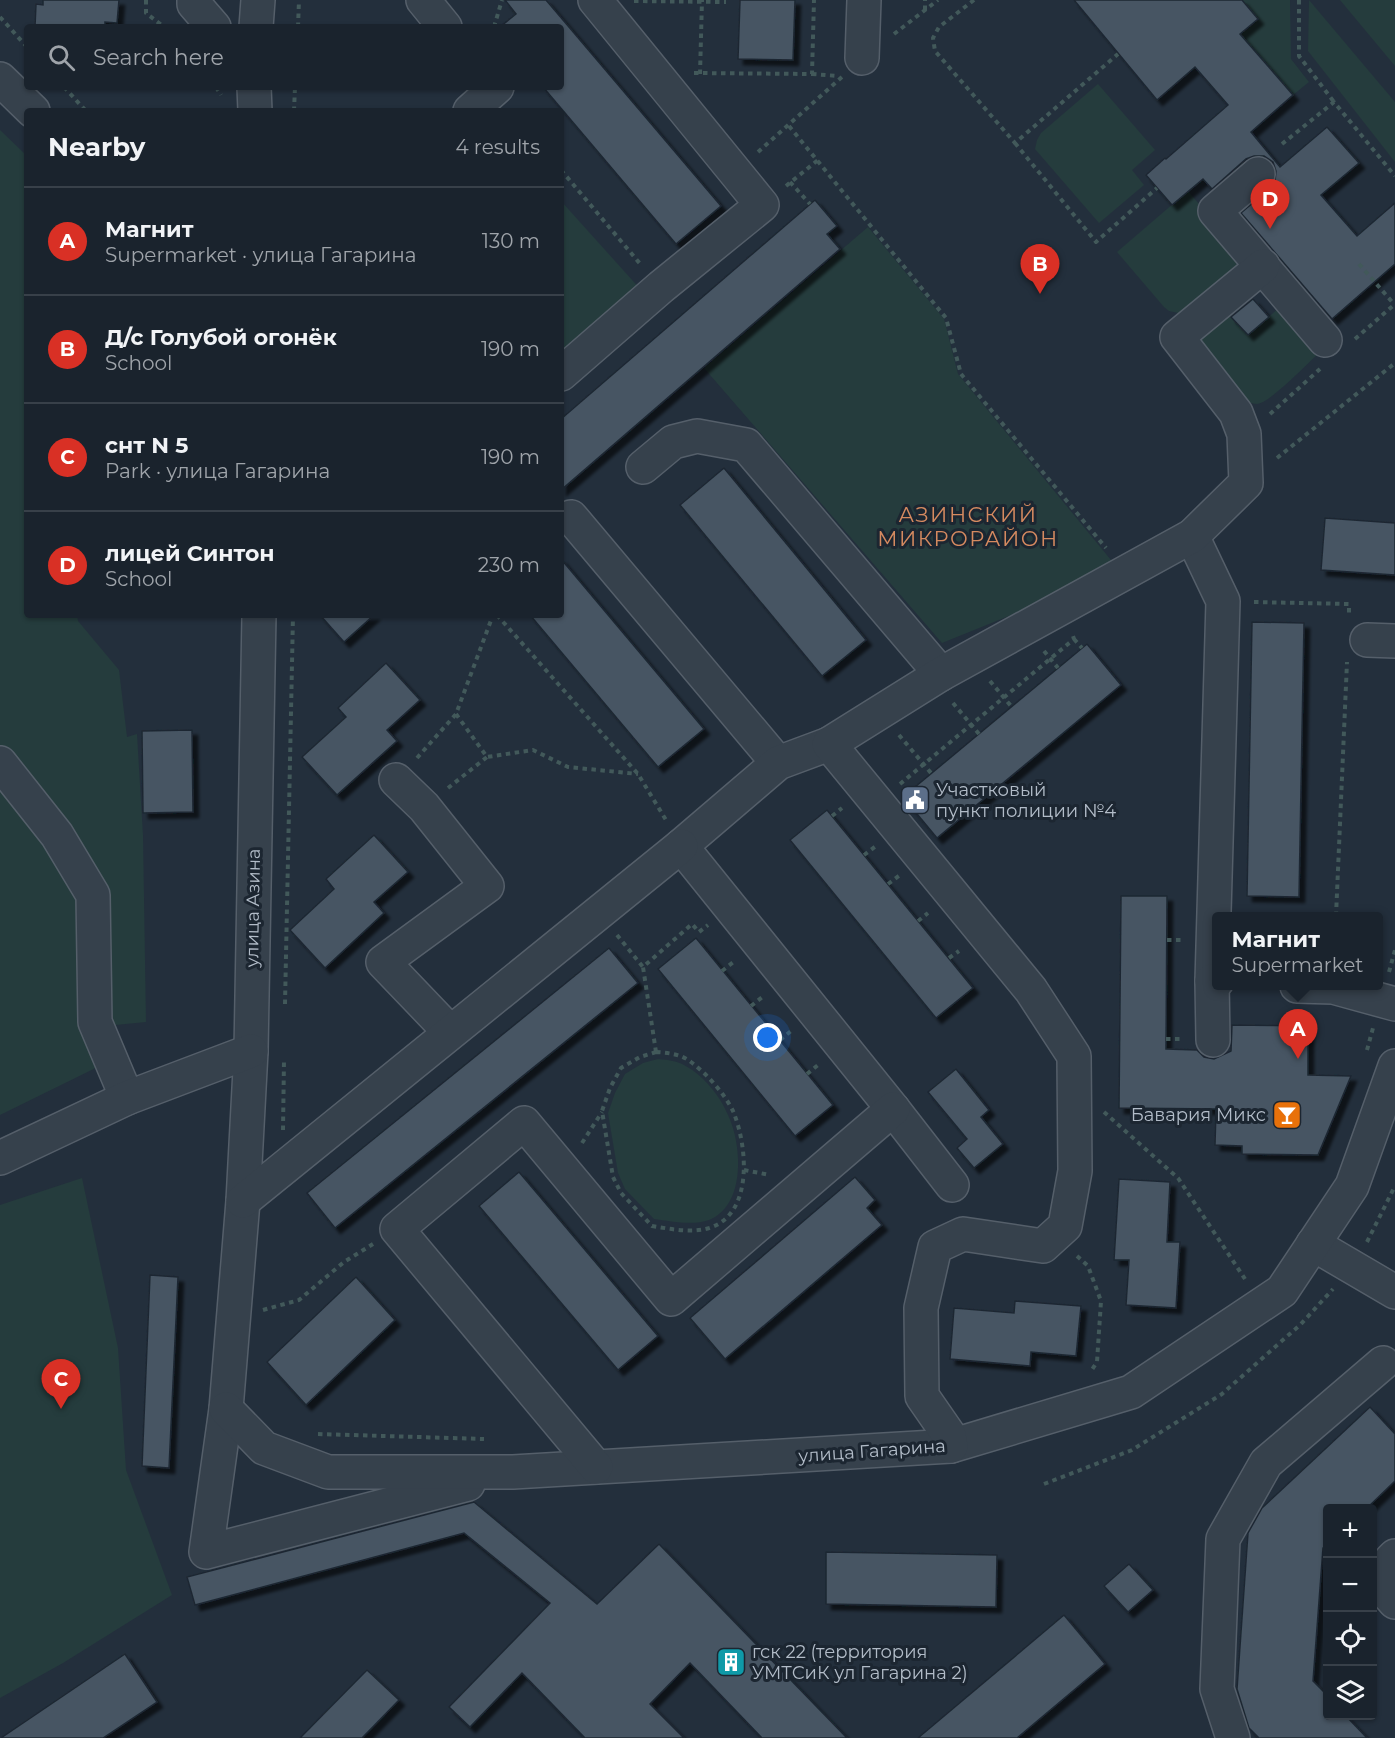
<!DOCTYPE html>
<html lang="en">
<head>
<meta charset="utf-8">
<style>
	:root { --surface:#1a232d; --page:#272f39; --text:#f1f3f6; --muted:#9fa4aa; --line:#384049; --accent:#d93025 }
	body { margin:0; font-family:Montserrat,sans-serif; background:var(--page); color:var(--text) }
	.controls { position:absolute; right:18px; bottom:18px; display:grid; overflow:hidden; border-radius:6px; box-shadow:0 2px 4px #0004 }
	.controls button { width:54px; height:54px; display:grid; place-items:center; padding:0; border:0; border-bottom:2px solid var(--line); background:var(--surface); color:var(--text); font:30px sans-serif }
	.you { position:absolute; left:768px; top:1038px; width:21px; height:21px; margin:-15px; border:4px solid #fff; border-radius:50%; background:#1a73e8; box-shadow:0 0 0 9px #1a73e833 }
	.badge { display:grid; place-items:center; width:39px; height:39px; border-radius:50%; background:var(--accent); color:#fff; font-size:20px; font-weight:700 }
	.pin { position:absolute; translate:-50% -50px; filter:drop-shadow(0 2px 3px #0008) }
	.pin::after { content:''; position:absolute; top:32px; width:21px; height:18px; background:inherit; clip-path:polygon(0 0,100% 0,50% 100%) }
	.popup { position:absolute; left:1212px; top:912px; width:171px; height:78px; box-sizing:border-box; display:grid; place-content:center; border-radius:6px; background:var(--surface); filter:drop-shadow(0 2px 4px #0005); font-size:20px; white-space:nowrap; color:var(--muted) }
	.popup b { font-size:22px; color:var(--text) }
	.popup::after { content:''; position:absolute; left:50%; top:100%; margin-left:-12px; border:12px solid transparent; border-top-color:var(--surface) }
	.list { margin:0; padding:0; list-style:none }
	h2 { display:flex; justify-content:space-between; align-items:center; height:78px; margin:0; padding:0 24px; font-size:26px }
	h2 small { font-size:20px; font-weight:400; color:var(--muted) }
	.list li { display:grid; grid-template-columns:39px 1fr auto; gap:18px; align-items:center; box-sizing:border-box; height:108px; padding:0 24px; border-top:2px solid var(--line) }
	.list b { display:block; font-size:22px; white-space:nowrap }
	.list p { margin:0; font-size:20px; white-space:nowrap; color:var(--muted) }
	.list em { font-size:20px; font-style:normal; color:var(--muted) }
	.icon { flex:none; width:33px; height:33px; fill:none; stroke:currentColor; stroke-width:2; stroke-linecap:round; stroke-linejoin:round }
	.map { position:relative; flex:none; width:1395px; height:1738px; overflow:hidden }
	.search { position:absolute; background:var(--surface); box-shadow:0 2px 4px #0004; left:24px; top:24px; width:540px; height:66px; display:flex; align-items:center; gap:15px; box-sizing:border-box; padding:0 21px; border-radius:6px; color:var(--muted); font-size:22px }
	.panel { position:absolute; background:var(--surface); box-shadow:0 2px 4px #0004; left:24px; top:108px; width:540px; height:510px; border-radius:6px }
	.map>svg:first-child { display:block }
	.green { fill:#253c3d }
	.building { fill:#465563; stroke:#1e2833; stroke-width:1.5; filter:url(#shadow) }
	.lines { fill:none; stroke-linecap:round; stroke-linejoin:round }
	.minor-casing { stroke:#555f6a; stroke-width:36 }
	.path { stroke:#42595a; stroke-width:4; stroke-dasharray:4.5 4.5; stroke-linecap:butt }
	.minor { stroke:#36414c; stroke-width:33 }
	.labels { text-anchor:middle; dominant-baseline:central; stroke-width:6; stroke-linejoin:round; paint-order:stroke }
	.poi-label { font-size:18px; fill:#b2bcc8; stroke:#1c2631; text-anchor:start }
	.street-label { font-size:18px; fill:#b2bcc8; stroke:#1c2631 }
	.quarter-label { font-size:21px; letter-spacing:1.5px; fill:#d58a60; stroke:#1c2631 }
</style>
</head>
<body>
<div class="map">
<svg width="1395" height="1738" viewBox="0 0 1395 1738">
	<defs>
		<filter id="shadow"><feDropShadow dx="5.5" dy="5.5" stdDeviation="1.5" flood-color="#0009"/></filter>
	</defs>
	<rect width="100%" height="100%" fill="#232f3c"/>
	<g class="green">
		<polygon points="1242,0 1290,0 1291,59 1309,82 1293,95 1262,60 1197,34 1258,19"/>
		<polygon points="1309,0 1395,102 1395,162 1308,51"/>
		<polygon points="1340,0 1395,0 1395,66"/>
		<polygon points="1098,84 1155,150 1132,170 1144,185 1099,223 1035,149 1037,140 1041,133"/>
		<polygon points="0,130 27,156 27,615 77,615 78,621 119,670 127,737 137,734 143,835 146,1022 105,1026 116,1058 0,1115"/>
		<polygon points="1188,191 1248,262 1183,314 1169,311 1164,307 1117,252"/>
		<polygon points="561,201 642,291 561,365"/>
		<polygon points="868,227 944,319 958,374 1120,571 942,643 704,368"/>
		<path d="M 1280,307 L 1320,352 C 1309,362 1270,403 1257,404 C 1252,404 1247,401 1243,399 L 1190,337 L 1224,308 L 1248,335 Z"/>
		<path d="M 658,1059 C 669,1060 679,1061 689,1068 C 704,1077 720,1096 727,1113 C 742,1142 747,1205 709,1220 C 693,1226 670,1221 654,1219 L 625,1189 L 618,1173 L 608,1113 L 615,1093 L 625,1074 L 643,1063 Z"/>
		<polygon points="82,1178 118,1348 126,1470 172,1595 63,1663 0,1698 0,1205"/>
	</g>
	<g class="building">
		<polygon points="43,0 119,0 117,23 105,22 105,27 35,27 36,4 43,5"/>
		<polygon points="505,0 546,0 721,206 676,244 543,87 561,87 561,27 500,27 516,14"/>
		<polygon points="740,0 795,0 793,60 738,59"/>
		<polygon points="1074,0 1242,0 1258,19 1240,34 1293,95 1251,132 1280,167 1327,127 1359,163 1321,195 1357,236 1395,203 1395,264 1332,319 1241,213 1270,188 1275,181 1276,171 1273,162 1264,156 1254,156 1246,159 1212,189 1203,179 1172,205 1146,175 1165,158 1166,159 1228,105 1195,67 1157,100"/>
		<polygon points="815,200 837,226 827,234 840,249 561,490 561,419"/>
		<polygon points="1253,299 1269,317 1248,335 1231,317"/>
		<polygon points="724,468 866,640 822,676 680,505"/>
		<polygon points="1325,518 1395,523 1395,575 1321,570"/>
		<polygon points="561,559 704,729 658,767 530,615 561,615"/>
		<polygon points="320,615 374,615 344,642"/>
		<polygon points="1252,622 1304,623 1299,897 1247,896"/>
		<polygon points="1087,644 1121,685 937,838 903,797"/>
		<polygon points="386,663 420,700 387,730 397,741 337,795 302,757 346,717 338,708"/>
		<polygon points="192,730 193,812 143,813 142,731"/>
		<polygon points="827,810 973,988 936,1018 790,840"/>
		<polygon points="374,835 408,872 374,902 384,913 325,968 290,930 334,889 326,879"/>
		<polygon points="1121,896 1167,896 1166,1049 1197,1050 1204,1057 1214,1059 1231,1051 1232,1025 1308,1026 1308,1075 1351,1076 1318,1155 1242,1154 1242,1146 1215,1145 1216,1109 1119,1108"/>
		<polygon points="696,938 833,1105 795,1136 658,969"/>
		<polygon points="609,948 638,983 335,1228 307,1193"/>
		<polygon points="956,1069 989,1110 981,1117 1003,1144 974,1168 957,1148 967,1139 928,1092"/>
		<polygon points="519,1172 658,1336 618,1370 479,1206"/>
		<polygon points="855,1177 875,1200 867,1208 882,1225 725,1359 690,1318"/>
		<polygon points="1119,1179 1170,1182 1167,1242 1180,1242 1176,1308 1126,1305 1129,1260 1114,1260"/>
		<polygon points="150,1275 178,1277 169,1468 142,1466"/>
		<polygon points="356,1277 395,1320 306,1405 267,1362"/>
		<polygon points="1015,1301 1081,1306 1076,1356 1031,1352 1030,1366 950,1359 954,1308 1014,1313"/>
		<polygon points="1370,1407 1395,1434 1395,1481 1366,1509 1328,1509 1328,1543 1323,1548 1313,1681 1328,1696 1328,1716 1346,1716 1367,1738 1259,1738 1249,1728 1237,1689 1248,1533 1262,1508"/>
		<polygon points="474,1502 597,1604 659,1544 847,1738 762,1738 690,1663 650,1704 684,1738 585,1738 522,1673 470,1727 449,1707 550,1603 464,1533 195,1605 187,1577"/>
		<polygon points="826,1552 997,1555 996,1607 826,1604"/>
		<polygon points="1129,1564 1153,1590 1128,1612 1104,1586"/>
		<polygon points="1064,1615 1105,1664 1017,1738 918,1738"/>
		<polygon points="125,1654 157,1702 103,1738 1,1738"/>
		<polygon points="367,1670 399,1700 362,1738 300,1738"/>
	</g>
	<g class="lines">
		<g class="minor-casing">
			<g id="minor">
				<polyline points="194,0 194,4 214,27"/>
				<polyline points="423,0 445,27"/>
				<polyline points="256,27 258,0"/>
				<polyline points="862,58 864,0"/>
				<polyline points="0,79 33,111"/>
				<polyline points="254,87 255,111"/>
				<polyline points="470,111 497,87"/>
				<polyline points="1258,174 1215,211 1325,340"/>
				<polyline points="561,374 661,287 762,205 595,0"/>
				<polyline points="643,467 673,442 697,436 746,445 941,674"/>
				<polyline points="571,517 778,763"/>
				<polyline points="1192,536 1223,601 1212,981 1217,981"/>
				<polyline points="259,615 251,1051 243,1201 226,1409 206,1552 468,1484"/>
				<polyline points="1367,640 1395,641"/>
				<polyline points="829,744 778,763 681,846 893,1109 952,1185"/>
				<polyline points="0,763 57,835 93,895 95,1022 127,1098"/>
				<polyline points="396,780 424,807 487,886 383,962 450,1032"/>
				<polyline points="1212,981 1213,1040"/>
				<polyline points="1297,986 1333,987 1395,1004"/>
				<polyline points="0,1158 127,1098 251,1051"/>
				<polyline points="243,1201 681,846"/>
				<polyline points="1313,1244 1395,1292"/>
				<polyline points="226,1409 264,1448 328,1472 513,1472 951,1446 1131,1392 1282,1291 1352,1186 1395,1066"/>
				<polyline points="951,1446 949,1435 922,1396 921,1308 935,1247 963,1234 1043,1246 1065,1226 1075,1171 1074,1056 1031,990 829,744 941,674 1192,536 1246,483 1244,434 1236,413 1177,337 1263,266"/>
				<polyline points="596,1467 397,1229 524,1123 671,1299 893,1109"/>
				<polyline points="1395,1556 1391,1560 1380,1585 1395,1602"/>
				<polyline points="1233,1738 1217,1689 1223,1539 1266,1463 1383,1363"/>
			</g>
		</g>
		<g class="path">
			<polyline points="146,0 146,13 164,27"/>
			<polyline points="974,0 939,27 933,38 935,51 1015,143 1118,54"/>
			<polyline points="1299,0 1299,56 1334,102"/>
			<polyline points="634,1 726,2"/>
			<polyline points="925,10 925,0"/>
			<polyline points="0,17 27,47"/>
			<polyline points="298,27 299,0"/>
			<polyline points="494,27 502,0"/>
			<polyline points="894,34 938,0"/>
			<polyline points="694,73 812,74 814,0"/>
			<polyline points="700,74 702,0"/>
			<polyline points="812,74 838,76"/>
			<polyline points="64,87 86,111"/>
			<polyline points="216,87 221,95"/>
			<polyline points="294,111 295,87"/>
			<polyline points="789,126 946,318 961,374 1106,548"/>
			<polyline points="1015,143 1096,242 1157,188"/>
			<polyline points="1282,144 1334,102 1395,176"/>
			<polyline points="758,152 842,77"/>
			<polyline points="561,170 642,266"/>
			<polyline points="790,182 810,204"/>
			<polyline points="786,186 818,160"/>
			<polyline points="1359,264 1394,304"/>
			<polyline points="1355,339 1395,304"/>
			<polyline points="1270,414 1320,369"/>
			<polyline points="1277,458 1395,363"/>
			<polyline points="1254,602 1349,604 1349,615"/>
			<polyline points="497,615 638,774 666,820"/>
			<polyline points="1074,639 1082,648"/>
			<polyline points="1044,651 1058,668"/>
			<polyline points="990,681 1011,706"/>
			<polyline points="953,703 979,734"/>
			<polyline points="456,714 487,757 533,750 568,767 638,774"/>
			<polyline points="899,735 931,773"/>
			<polyline points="417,758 456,714 493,615"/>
			<polyline points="900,784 1074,639 1073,636"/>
			<polyline points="448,788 487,757"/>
			<polyline points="832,816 842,808"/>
			<polyline points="864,855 876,846"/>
			<polyline points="888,884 900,875"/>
			<polyline points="1336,916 1347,662"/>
			<polyline points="918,921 928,913"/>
			<polyline points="617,935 643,967"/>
			<polyline points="1167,940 1184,940"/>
			<polyline points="949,958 959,951"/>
			<polyline points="722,971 736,960"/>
			<polyline points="1389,972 1395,950"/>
			<polyline points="285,1004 293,615"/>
			<polyline points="751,1006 765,995"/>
			<polyline points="1166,1039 1183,1039"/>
			<polyline points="780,1040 791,1031"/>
			<polyline points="1367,1050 1373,1028"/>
			<path d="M 656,1052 C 669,1053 681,1054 691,1062 C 707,1074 724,1093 733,1111 C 747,1144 754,1211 712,1227 C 694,1234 671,1229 652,1226 L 621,1193 L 613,1177 L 602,1111 L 610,1088 L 621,1068 L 640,1057 Z"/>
			<polyline points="656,1052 643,967 692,924 699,932 708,925"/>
			<polyline points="807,1074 818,1065"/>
			<polyline points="1104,1112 1178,1178 1245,1279"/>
			<polyline points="283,1130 284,1060"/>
			<polyline points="582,1143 602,1112"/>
			<polyline points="744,1170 770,1175"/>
			<polyline points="1367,1242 1395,1186"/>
			<polyline points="1077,1256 1088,1266 1101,1301 1097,1362 1091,1371"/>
			<polyline points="263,1310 299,1300 344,1262 373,1244"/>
			<polyline points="318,1434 484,1439"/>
			<polyline points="1044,1484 1132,1450 1222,1394 1301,1324 1333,1289"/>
		</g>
		<use href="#minor" class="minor"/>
	</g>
	<defs>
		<g id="civic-square" transform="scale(1.5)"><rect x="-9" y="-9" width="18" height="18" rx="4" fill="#5c6f8a" stroke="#1c2631"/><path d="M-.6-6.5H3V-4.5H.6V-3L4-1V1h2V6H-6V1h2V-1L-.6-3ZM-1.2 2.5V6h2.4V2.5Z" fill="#fff"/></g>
		<g id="bar-square" transform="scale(1.5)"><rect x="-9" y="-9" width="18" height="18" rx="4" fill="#e8710a" stroke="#1c2631"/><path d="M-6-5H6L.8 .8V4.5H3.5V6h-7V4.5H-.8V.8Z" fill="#fff"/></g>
		<g id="building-square" transform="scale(1.5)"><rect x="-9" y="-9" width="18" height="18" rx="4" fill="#0f9aa8" stroke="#1c2631"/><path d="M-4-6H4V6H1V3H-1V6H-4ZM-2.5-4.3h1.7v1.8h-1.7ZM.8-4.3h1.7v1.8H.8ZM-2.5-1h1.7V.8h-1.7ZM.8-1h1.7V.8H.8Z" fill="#fff"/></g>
	</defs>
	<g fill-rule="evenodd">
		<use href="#civic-square" x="915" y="800"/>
		<use href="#bar-square" x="1287" y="1115"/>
		<use href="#building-square" x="731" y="1662"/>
	</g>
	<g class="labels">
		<g class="poi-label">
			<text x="936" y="790">Участковый<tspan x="936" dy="21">пункт полиции №4</tspan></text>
			<text x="1266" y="1115" text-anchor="end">Бавария Микс</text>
			<text x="752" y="1652">гск 22 (территория<tspan x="752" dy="21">УМТСиК ул Гагарина 2)</tspan></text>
		</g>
		<g class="street-label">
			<text transform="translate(253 908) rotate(-89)">улица Азина</text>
			<text transform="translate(872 1451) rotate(-4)">улица Гагарина</text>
		</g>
		<g class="quarter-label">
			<text x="968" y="514">АЗИНСКИЙ<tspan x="968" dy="24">МИКРОРАЙОН</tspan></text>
		</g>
	</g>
</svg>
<div class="controls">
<button>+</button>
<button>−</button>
<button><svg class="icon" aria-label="locate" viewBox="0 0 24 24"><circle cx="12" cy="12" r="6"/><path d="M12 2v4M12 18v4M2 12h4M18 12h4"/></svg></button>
<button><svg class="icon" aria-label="layers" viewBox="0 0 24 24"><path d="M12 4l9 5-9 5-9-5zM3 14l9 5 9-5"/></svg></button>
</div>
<div class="you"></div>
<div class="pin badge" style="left:1298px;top:1059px">A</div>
<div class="popup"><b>Магнит</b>Supermarket</div>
<div class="pin badge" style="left:1040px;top:294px">B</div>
<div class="pin badge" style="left:61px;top:1409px">C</div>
<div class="pin badge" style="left:1270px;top:229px">D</div>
<div class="search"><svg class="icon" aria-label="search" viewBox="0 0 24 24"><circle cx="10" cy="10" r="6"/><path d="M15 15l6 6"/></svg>Search here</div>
<section class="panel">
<h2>Nearby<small>4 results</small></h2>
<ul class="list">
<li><span class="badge">A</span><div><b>Магнит</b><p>Supermarket · улица Гагарина</p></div><em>130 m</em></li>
<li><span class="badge">B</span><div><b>Д/с Голубой огонёк</b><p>School</p></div><em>190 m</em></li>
<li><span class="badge">C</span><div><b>снт N 5</b><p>Park · улица Гагарина</p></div><em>190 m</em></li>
<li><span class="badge">D</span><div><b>лицей Синтон</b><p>School</p></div><em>230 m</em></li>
</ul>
</section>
</div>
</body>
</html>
